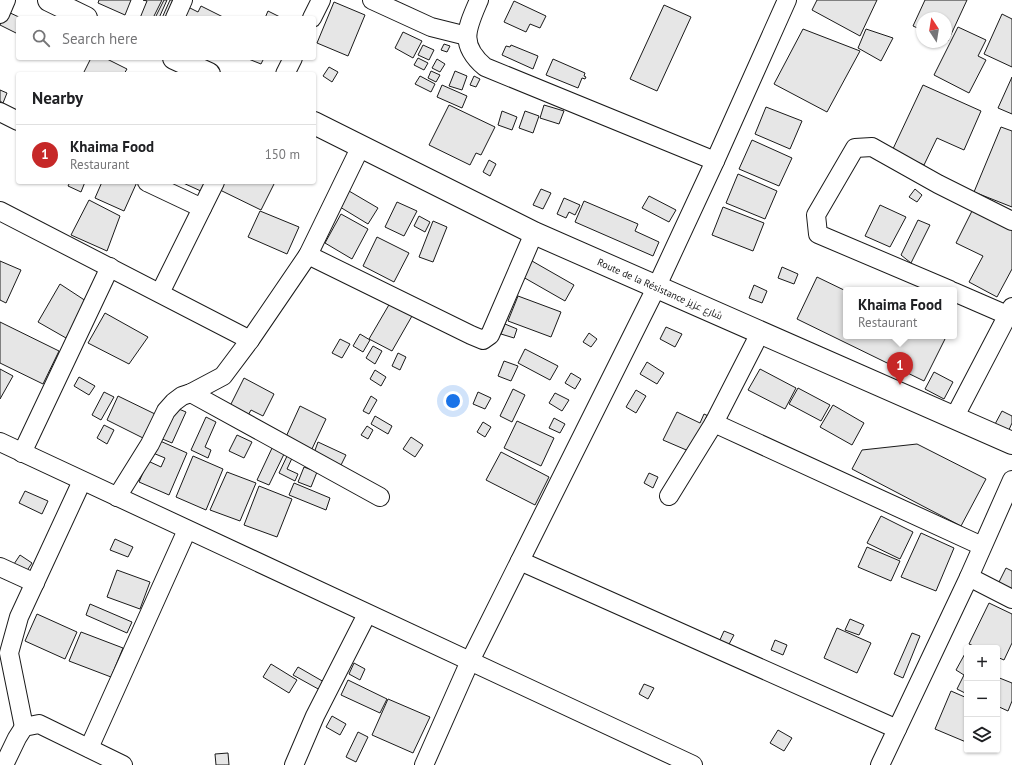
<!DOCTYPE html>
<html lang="en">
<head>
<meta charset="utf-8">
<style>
	:root { --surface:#fff; --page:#f2f2f2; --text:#202124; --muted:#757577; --line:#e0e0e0; --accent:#c62828 }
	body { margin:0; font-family:"PT Sans",Cairo,sans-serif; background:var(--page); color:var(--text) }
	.controls { position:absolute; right:12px; bottom:12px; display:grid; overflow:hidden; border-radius:4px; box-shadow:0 1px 3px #0004 }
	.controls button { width:36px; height:36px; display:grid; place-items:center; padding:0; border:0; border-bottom:1px solid var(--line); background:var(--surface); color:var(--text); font:20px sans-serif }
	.compass { position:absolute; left:916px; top:12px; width:36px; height:36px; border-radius:50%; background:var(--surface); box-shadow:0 1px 3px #0004; rotate:348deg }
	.you { position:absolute; left:453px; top:401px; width:14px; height:14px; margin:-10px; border:3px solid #fff; border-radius:50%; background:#1a73e8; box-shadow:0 0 0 6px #1a73e833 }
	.badge { display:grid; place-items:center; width:26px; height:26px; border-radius:50%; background:var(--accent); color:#fff; font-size:13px; font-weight:700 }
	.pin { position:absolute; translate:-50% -33px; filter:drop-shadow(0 1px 2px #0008) }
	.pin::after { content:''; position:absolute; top:21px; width:14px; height:12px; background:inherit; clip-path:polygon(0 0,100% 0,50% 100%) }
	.popup { position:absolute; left:843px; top:287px; width:114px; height:52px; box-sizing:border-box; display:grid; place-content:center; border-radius:4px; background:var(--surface); filter:drop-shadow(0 1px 3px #0005); font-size:13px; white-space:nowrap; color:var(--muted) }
	.popup b { font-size:15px; color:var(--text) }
	.popup::after { content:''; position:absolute; left:50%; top:100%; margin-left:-8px; border:8px solid transparent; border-top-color:var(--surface) }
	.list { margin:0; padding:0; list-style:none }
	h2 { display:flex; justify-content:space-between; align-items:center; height:52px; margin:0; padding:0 16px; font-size:17px }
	h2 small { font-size:13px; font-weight:400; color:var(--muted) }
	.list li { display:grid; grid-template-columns:26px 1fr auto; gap:12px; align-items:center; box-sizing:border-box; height:60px; padding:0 16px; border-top:1px solid var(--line) }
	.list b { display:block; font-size:15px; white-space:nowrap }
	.list p { margin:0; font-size:13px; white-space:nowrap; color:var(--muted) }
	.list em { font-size:13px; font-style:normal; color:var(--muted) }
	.icon { flex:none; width:22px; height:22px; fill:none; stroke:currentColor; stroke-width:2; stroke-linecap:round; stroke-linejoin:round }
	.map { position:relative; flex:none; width:1012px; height:765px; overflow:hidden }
	.search { position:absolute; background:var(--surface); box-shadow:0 1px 3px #0004; left:16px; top:16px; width:300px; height:44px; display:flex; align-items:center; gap:10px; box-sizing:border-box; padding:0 14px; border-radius:4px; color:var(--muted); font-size:15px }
	.panel { position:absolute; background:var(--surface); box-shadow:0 1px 3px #0004; left:16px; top:72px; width:300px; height:112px; border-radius:4px }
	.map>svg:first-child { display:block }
	.building { fill:#e6e6e6; stroke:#1a1a1a }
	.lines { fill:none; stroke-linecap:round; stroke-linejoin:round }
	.street-casing { stroke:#1a1a1a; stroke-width:20 }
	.primary-casing { stroke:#1a1a1a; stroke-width:24 }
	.street { stroke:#fff; stroke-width:18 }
	.primary { stroke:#fff; stroke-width:22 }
	.labels { text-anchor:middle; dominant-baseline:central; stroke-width:3; stroke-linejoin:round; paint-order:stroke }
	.street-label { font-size:10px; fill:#1a1a1a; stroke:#fff }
</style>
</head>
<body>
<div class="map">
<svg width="1012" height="765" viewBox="0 0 1012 765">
	<rect width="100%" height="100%" fill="#fff"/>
	<g class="building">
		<polygon points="99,0 131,0 125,15 98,3"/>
		<polygon points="143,0 162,0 153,18 140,18 147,1"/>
		<polygon points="164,0 167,0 159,18 155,18"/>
		<polygon points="170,0 173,0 165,18 162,18"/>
		<polygon points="817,0 877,0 860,36 812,10"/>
		<polygon points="925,0 967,0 948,41 946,40 946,18 922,18 922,30 913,26"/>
		<polygon points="514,1 546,16 540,28 530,24 526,32 504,22"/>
		<polygon points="334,2 365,15 348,56 317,43"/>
		<polygon points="664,5 691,17 657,91 630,79"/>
		<polygon points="186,6 198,12 201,6 225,18 180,18"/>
		<polygon points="6,11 21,18 18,18 18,34 0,25"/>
		<polygon points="268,11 280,17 280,18 265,18"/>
		<polygon points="1002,14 1012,19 1012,67 984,54"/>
		<polygon points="958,27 986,40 978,56 986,60 969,93 934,75"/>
		<polygon points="803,29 860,51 827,112 774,84"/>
		<polygon points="866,29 893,38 881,61 858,48"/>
		<polygon points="403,32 422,41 413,58 395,48"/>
		<polygon points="444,44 450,46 447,52 441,50"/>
		<polygon points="423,45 434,50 429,60 418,55"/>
		<polygon points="511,45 538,56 533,69 502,55 506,46 510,47"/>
		<polygon points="91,58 105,58 127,69 124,74 83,74"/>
		<polygon points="246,58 264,58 261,64"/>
		<polygon points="418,58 428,63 424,70 414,65"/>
		<polygon points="437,59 445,64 440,72 432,68"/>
		<polygon points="553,59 585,73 584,76 586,77 585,79 582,78 578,88 546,75"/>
		<polygon points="329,67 338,72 332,82 323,76"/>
		<polygon points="431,71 440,75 436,82 428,78"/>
		<polygon points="455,71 467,76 462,90 449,86"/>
		<polygon points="420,76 435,84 431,92 415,84"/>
		<polygon points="474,76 480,79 476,87 470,85"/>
		<polygon points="1012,77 1012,114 998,108"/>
		<polygon points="442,85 467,96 462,108 437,97"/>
		<polygon points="923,85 981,111 964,150 937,138 924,165 892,151"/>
		<polygon points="0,90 7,93 3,103 0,101"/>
		<polygon points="449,105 495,127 481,155 476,153 470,165 429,145"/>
		<polygon points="544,105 564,111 559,124 540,118"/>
		<polygon points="766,107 802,121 790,149 755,134"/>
		<polygon points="502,111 517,117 512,130 498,125"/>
		<polygon points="525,111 539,116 533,133 519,128"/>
		<polygon points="1001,127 1012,131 1012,207 974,192"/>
		<polygon points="752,140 792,158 779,186 739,169"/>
		<polygon points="489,160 496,164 490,176 483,172"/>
		<polygon points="738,174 777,191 765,219 726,203"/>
		<polygon points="70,182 85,182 81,192 68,186"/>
		<polygon points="102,182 137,182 124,211 95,198"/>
		<polygon points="181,182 208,182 203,192"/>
		<polygon points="224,182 275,182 261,210 220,190"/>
		<polygon points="541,189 551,193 543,209 533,205"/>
		<polygon points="915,189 922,195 917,202 909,197"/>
		<polygon points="349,191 378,208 368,224 340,207"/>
		<polygon points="649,196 676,210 669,222 642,208"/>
		<polygon points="564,198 580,205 575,215 569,212 566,218 557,214"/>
		<polygon points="89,200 120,216 107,251 71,235"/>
		<polygon points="584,201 638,224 635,231 659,242 653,256 575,222"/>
		<polygon points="397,202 417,211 404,236 385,227"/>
		<polygon points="880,205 906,217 890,247 865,236"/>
		<polygon points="723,207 764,223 753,251 712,235"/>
		<polygon points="973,209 1012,229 1012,269 997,297 969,282 983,256 956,243"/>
		<polygon points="260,211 299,227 287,254 248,237"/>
		<polygon points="341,214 368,229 352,259 325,243"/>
		<polygon points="419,216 430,222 425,232 414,226"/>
		<polygon points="918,220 930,225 911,263 901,255"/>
		<polygon points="433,221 447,227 433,262 419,257"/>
		<polygon points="377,237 409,253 394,282 363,266"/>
		<polygon points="0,261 21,270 6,303 0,300"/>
		<polygon points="532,261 574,285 565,301 523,277"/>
		<polygon points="782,267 798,274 794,284 778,278"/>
		<polygon points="817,277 846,291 846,336 938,336 945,339 924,381 797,319"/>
		<polygon points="60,284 89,303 66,338 38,322"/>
		<polygon points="754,285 767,291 762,303 749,298"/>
		<polygon points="518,296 561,312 551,337 508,321"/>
		<polygon points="390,303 412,316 392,351 369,339"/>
		<polygon points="105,313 148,337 129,364 88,343"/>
		<polygon points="0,322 59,351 43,384 0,363"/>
		<polygon points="505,324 517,329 514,338 501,334"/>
		<polygon points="666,327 682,334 675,347 660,339"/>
		<polygon points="589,333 597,339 591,347 583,342"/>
		<polygon points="360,334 370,340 363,352 353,346"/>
		<polygon points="340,339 350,344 342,358 332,353"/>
		<polygon points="373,346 382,351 375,364 366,358"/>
		<polygon points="525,349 558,366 550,380 518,363"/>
		<polygon points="398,353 406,357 400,370 392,366"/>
		<polygon points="504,361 518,366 511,381 498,376"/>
		<polygon points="647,362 664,373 657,384 640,374"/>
		<polygon points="0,369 13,376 0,399"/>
		<polygon points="760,369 796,388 785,409 748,390"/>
		<polygon points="375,370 386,377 381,386 370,379"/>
		<polygon points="934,372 953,382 944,399 925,389"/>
		<polygon points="571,373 581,379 575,389 565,383"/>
		<polygon points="79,377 95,386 89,395 74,386"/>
		<polygon points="244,378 274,394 263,416 251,410 246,419 228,410"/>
		<polygon points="798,388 830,405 821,421 789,404"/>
		<polygon points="513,389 525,395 512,422 500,416"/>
		<polygon points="636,390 646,396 636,413 626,407"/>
		<polygon points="104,392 114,397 101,420 92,415"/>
		<polygon points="478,392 491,398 485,409 473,404"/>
		<polygon points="555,393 569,400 562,411 549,403"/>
		<polygon points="118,396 155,414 143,438 107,420"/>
		<polygon points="371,396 377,400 369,414 363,411"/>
		<polygon points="833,405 864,423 852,445 820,427"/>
		<polygon points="300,406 326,419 311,451 285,439"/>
		<polygon points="174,407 186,412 172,443 160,438"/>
		<polygon points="1002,411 1012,416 1012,423 1008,432 994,426"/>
		<polygon points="677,412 700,423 704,414 715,419 698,455 663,440"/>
		<polygon points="375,416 392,426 388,434 371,424"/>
		<polygon points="206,417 216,422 205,447 211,450 208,458 191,450"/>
		<polygon points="554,418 565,424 560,433 549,428"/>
		<polygon points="517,421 554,438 541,466 504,448"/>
		<polygon points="483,422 491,427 485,437 477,432"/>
		<polygon points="104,425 114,430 107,444 97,438"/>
		<polygon points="367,426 373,430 368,439 361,435"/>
		<polygon points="237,435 252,442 244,458 229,451"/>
		<polygon points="411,437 423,445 415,457 403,449"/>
		<polygon points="158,440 187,453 169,495 139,482 148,461 161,467 165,458 153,453"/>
		<polygon points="318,442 346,455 341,465 314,453"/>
		<polygon points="917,444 986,479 961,526 852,469 862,450"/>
		<polygon points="273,446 285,452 269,485 257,480"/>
		<polygon points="501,452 549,477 535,505 486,480"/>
		<polygon points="288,454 293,456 287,469 298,474 295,481 279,473"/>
		<polygon points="193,456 223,469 206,510 176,497"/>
		<polygon points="304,467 317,472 311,487 298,482"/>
		<polygon points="227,472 256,483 240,521 210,510"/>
		<polygon points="649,473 658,477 653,488 644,483"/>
		<polygon points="294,483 330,498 326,510 289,495"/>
		<polygon points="259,486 292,499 277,537 244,525"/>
		<polygon points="25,491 48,501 42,514 19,503"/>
		<polygon points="881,516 913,532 900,559 867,543"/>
		<polygon points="921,533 954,548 936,591 901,577"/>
		<polygon points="115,539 133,547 128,557 110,550"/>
		<polygon points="867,547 900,561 891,581 858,567"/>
		<polygon points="20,555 32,563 26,572 14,564"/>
		<polygon points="1006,568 1012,571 1012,593 997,586"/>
		<polygon points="117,570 150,582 140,609 107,597"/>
		<polygon points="989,603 1012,614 1012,643 1004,660 997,657 997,648 978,648 969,644"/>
		<polygon points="90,604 132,622 127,633 86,615"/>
		<polygon points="37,614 77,632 65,659 25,641"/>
		<polygon points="850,619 864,625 859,635 845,630"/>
		<polygon points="837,628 871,643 857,673 824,658"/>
		<polygon points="724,631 734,635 728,646 719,642"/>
		<polygon points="81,632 123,648 111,677 69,661"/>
		<polygon points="912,633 920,636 903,678 894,674"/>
		<polygon points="775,640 787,645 783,655 771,650"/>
		<polygon points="967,650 967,694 957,689 964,675 956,670"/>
		<polygon points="354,663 365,669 360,680 349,674"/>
		<polygon points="271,664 297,680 289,693 263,677"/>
		<polygon points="298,667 324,682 320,690 293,675"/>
		<polygon points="997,677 1012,683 1012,701 1008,711 997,706"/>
		<polygon points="348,680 387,699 380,713 341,695"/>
		<polygon points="644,684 654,688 648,699 639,694"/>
		<polygon points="951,691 967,698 966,742 935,729"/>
		<polygon points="388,699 430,717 413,753 372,735"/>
		<polygon points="332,716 346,724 340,735 326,727"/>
		<polygon points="778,730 792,738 784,751 770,743"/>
		<polygon points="358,732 368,737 356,762 346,757"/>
		<polygon points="228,753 229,765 216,765 215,754"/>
	</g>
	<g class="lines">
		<g class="street-casing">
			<g id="street">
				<polyline points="372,0 431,27 467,36"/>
				<path d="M 479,0 C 467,28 458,44 485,67 L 715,161"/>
				<polyline points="0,14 6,0"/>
				<polyline points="175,18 183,0"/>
				<polyline points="312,18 321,0"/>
				<polyline points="285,74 293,58"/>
				<polyline points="0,112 18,121"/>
				<polyline points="147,182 202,208"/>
				<polyline points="0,211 250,340"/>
				<polyline points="308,255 471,335 483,340 490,335 534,233"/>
				<polyline points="950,290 818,234 816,215 855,148 872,147 938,184 1012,221"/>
				<polyline points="954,292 1007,315"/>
				<polyline points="160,293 215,182"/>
				<polyline points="191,393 380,497"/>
				<polyline points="954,418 1012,307"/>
				<polyline points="714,423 982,546"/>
				<polyline points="0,442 693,765"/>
				<polyline points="22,453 110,267"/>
				<polyline points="669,496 714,423 760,333"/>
				<polyline points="117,497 150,444 166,411 174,402 182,396 191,393 223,376 250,340 308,255 361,146"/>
				<polyline points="520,561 897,729"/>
				<polyline points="0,567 35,583"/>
				<polyline points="969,577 1012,599"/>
				<polyline points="24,727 9,653 19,617 82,481"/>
				<polyline points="89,748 187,530"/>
				<polyline points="4,765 17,738 24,727 39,724 123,765"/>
				<polyline points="294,765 315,716 367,614"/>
				<polyline points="424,765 470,661 656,288 715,161 787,0"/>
				<polyline points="880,765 969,577 1012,480"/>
			</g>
		</g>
		<g class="primary-casing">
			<g id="primary">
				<polyline points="49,0 86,18"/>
				<polyline points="174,58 209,74"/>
				<polyline points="314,123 534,233 1012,443"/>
			</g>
		</g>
		<use href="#street" class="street"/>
		<use href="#primary" class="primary"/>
	</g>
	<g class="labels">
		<g class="street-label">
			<text transform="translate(660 289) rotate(24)">Route de la Résistance شارع عزيز</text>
		</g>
	</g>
</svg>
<div class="controls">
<button>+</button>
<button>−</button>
<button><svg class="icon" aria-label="layers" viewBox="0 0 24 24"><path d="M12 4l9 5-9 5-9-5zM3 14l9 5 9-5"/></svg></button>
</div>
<svg class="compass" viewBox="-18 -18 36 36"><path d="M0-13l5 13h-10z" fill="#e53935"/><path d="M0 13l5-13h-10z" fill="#757577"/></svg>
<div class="you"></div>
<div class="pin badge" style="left:900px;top:385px">1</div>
<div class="popup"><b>Khaima Food</b>Restaurant</div>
<div class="search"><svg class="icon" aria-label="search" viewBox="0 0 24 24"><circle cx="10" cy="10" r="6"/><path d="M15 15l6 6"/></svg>Search here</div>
<section class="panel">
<h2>Nearby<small></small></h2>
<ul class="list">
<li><span class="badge">1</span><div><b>Khaima Food</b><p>Restaurant</p></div><em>150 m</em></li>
</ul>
</section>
</div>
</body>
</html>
